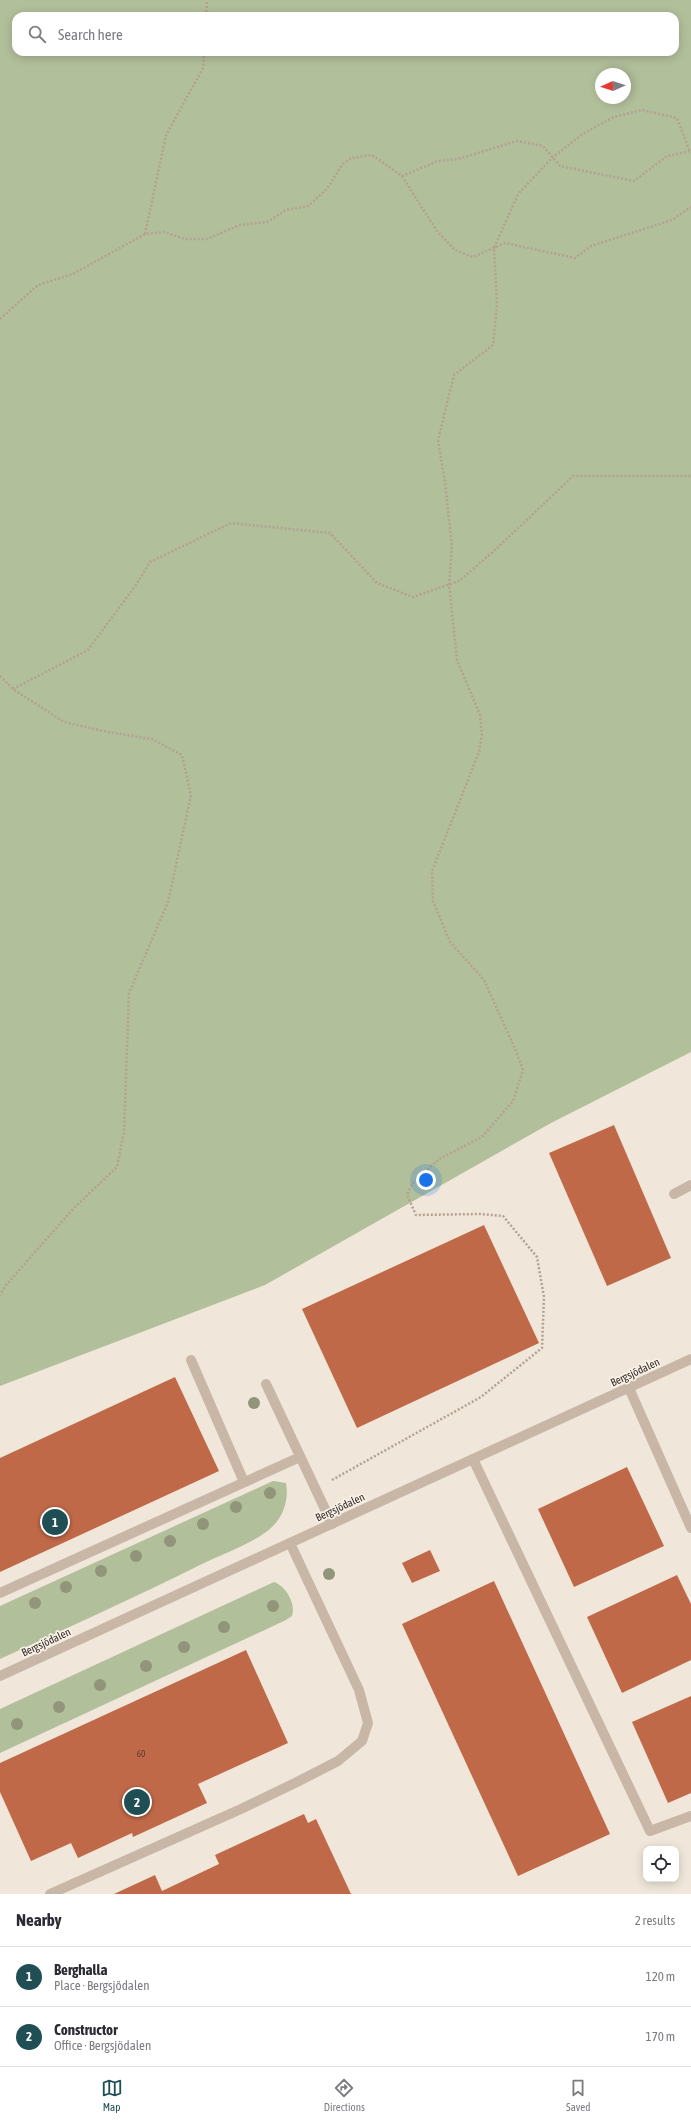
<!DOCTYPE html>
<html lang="en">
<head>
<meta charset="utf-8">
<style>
	:root { --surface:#fff; --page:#f7f7f7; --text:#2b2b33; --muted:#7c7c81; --line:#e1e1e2; --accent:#1f4f54 }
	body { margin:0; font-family:"Asap Condensed",sans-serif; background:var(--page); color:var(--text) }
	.controls { position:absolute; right:12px; bottom:12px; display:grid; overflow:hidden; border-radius:8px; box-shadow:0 2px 10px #0003 }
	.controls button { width:36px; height:36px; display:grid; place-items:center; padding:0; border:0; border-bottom:1px solid var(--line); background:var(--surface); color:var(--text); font:20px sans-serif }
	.compass { position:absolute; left:595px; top:68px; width:36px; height:36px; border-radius:50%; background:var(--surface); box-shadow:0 2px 10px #0003; rotate:267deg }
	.you { position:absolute; left:426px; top:1180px; width:14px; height:14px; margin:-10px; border:3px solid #fff; border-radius:50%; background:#1a73e8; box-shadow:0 0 0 6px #1a73e833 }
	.badge { display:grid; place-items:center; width:26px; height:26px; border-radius:50%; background:var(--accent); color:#fff; font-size:13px; font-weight:700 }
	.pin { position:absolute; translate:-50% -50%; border:2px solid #fff; box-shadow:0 1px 4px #0006 }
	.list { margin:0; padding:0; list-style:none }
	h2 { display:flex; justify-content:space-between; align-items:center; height:52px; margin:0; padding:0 16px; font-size:17px }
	h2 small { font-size:13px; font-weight:400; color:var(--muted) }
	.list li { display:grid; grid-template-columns:26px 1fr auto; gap:12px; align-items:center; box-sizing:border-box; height:60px; padding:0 16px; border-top:1px solid var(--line) }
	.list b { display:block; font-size:15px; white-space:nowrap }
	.list p { margin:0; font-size:13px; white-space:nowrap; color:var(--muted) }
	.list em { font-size:13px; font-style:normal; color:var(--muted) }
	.icon { flex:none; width:22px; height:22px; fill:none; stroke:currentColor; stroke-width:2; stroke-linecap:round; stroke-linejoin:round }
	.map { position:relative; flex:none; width:691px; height:1894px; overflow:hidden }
	.search { position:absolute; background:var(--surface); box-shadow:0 2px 10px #0003; left:12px; right:12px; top:12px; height:44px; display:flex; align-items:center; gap:10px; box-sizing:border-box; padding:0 14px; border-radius:12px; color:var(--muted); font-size:15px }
	.sheet { height:172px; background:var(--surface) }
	nav { display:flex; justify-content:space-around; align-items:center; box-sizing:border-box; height:56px; border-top:1px solid var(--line); background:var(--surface); font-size:11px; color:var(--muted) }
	nav a { display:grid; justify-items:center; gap:2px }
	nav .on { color:var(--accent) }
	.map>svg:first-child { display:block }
	.green { fill:#b2bf9b; fill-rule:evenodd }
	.building { fill:#c06948 }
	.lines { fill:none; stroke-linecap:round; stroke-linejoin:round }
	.path { stroke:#b3a191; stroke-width:2.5; stroke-dasharray:2 2; stroke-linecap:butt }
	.service { stroke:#c8b7a7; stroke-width:10 }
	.minor { stroke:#c8b7a7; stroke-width:10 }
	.tree { fill:#91957a }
	.labels { text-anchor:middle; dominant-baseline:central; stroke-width:3.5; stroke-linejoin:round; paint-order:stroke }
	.number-label { font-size:9px; fill:#583b2f }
	.street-label { font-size:11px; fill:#352c27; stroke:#f8f1e7 }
</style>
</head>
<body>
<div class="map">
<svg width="691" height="1894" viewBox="0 0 691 1894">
	<rect width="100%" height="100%" fill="#f0e7da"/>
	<g class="green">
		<path d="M 0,0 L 691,0 L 691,1052 L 551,1123 L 265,1285 L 0,1386 ZM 16,16 L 675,16 L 675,52 L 16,52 ZM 601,74 L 625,74 L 625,98 L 601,98 Z"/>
		<path d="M 273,1481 L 286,1483 C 289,1498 284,1516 272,1527 C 255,1543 222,1554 200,1565 C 134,1598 67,1628 0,1659 L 0,1606 Z"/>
		<path d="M 274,1582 C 286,1586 296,1604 292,1616 L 286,1620 L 0,1753 L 0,1709 Z"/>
	</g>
	<g class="building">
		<polygon points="614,1125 671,1258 607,1286 549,1153"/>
		<polygon points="484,1225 539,1343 357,1428 302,1309"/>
		<polygon points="175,1377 219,1471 0,1572 0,1458"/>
		<polygon points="627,1467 664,1546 574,1587 538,1509"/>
		<polygon points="430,1550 440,1571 412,1583 402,1563"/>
		<polygon points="677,1575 691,1604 691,1660 622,1693 587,1617"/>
		<polygon points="494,1581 610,1834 518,1876 402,1624"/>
		<polygon points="246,1650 288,1743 198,1784 207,1803 133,1837 132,1833 78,1858 71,1843 31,1861 0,1792 0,1763"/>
		<polygon points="691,1696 691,1793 668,1803 632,1722"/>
		<polygon points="304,1814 308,1823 316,1819 351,1894 114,1894 155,1875 162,1891 219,1864 215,1855"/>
	</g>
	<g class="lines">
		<g class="path">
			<polyline points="206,16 207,0"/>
			<polyline points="402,176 437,231 455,250 473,257 505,243 575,258 591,246 672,220 691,207"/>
			<polyline points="145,234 166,135 203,68 204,52"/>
			<polyline points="0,319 38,285 73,274 145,234 164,232 185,239 207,239 240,225 267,222 286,210 308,206 327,189 342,165 351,158 372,155 402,176 438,161 458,159 517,141 543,146 560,166 634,181 667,156 691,151"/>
			<polyline points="0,676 13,689 64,722 108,732 152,739 182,755 191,795 168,902 129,993 124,1132 117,1167 73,1209 6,1285 0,1295"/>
			<polyline points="13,689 88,650 136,585 150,562 231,523 330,533 377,583 413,597 459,581 494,551 573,476 691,476"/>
			<polyline points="332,1480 481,1397 542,1348 544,1297 537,1257 503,1216 480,1214 416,1215 407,1195 412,1184 439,1159 482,1137 513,1101 523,1070 516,1051 484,980 450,942 433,901 432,871 479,752 482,735 480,715 457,660 449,584 452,547 445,482 438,440 454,375 493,345 497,305 494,248 518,194 553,157 584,133 614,117 642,110 677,118 690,152"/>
		</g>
		<g class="service">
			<polyline points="674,1194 691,1185"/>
			<polyline points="191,1360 244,1482"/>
			<polyline points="266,1384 332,1524"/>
			<polyline points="629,1388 691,1528"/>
			<polyline points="473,1459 650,1831 691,1816"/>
			<polyline points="0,1593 300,1457"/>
			<polyline points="50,1894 241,1809 297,1782 338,1761 362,1741 368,1723 359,1690 290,1543"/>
		</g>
		<polyline class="minor" points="0,1676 691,1359"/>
	</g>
	<g class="tree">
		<circle cx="254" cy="1403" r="6"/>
		<circle cx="270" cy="1493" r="6"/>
		<circle cx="236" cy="1507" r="6"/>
		<circle cx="203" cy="1524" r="6"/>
		<circle cx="170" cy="1541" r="6"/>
		<circle cx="136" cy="1556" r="6"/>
		<circle cx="101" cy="1571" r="6"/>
		<circle cx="329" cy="1574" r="6"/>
		<circle cx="66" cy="1587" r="6"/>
		<circle cx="35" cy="1603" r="6"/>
		<circle cx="273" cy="1606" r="6"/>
		<circle cx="224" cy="1627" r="6"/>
		<circle cx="184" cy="1647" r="6"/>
		<circle cx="146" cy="1666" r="6"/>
		<circle cx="100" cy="1685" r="6"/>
		<circle cx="59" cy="1707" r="6"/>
		<circle cx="17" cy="1724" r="6"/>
	</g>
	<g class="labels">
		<g class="number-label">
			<text x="141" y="1754">60</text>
		</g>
		<g class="street-label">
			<text transform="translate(635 1372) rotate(-25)">Bergsjödalen</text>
			<text transform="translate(340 1507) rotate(-25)">Bergsjödalen</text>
			<text transform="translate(46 1642) rotate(-25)">Bergsjödalen</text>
		</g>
	</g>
</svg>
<div class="controls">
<button><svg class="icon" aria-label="locate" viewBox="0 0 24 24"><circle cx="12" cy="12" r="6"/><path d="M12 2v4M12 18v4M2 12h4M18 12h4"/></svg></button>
</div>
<svg class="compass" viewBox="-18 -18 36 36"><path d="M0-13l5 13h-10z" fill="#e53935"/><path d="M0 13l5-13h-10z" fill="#7c7c81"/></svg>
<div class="you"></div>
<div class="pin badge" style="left:55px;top:1522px">1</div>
<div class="pin badge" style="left:137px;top:1802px">2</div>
<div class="search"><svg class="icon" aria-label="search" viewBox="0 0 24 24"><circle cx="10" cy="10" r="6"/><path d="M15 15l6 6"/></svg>Search here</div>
</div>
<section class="sheet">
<h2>Nearby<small>2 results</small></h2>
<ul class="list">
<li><span class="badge">1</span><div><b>Berghalla</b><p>Place · Bergsjödalen</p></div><em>120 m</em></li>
<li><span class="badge">2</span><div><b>Constructor</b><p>Office · Bergsjödalen</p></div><em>170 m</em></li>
</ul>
</section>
<nav>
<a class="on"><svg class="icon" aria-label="map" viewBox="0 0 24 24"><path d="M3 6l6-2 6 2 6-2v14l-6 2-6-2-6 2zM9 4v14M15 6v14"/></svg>Map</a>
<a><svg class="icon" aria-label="directions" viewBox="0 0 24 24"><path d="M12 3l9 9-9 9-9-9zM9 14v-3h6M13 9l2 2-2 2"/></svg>Directions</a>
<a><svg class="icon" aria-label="saved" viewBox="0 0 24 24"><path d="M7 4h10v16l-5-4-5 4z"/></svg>Saved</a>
</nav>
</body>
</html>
